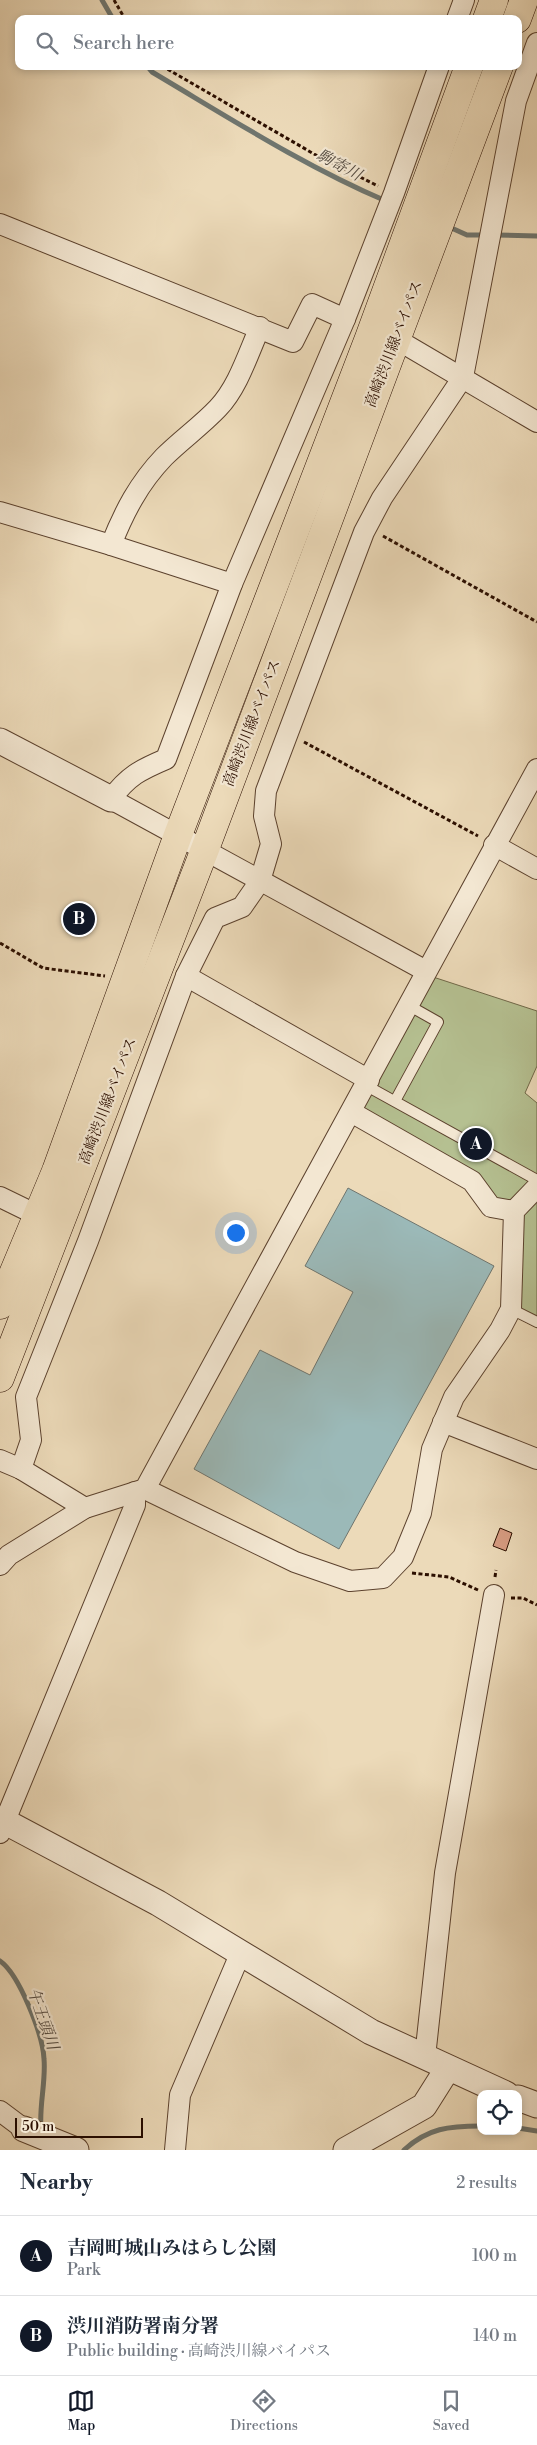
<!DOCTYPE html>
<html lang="en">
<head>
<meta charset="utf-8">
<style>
	:root { --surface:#fff; --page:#f2f2f3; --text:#1f2937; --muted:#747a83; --line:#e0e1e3; --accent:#111827 }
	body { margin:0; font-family:"Libre Bodoni","Noto Serif JP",serif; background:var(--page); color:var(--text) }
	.controls { position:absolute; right:15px; bottom:15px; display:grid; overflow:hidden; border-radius:10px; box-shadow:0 2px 8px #0003 }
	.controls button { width:45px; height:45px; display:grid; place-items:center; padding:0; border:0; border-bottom:1px solid var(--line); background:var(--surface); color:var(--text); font:25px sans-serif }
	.scale { position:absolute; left:15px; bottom:12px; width:128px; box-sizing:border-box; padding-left:5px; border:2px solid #2c0f00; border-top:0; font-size:14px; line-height:18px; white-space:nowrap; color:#2c0f00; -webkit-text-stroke:4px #f3e7d2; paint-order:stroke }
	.you { position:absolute; left:235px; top:1232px; width:18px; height:18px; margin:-12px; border:4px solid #fff; border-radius:50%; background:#1a73e8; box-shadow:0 0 0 8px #1a73e833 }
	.badge { display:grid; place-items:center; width:32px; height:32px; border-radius:50%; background:var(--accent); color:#fff; font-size:16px; font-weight:700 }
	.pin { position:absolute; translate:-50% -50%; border:2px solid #fff; box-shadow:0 1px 5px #0006 }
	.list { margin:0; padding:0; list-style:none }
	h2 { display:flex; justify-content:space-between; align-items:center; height:65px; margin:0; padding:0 20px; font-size:21px }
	h2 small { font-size:16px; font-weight:400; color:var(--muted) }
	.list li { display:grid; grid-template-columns:32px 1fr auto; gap:15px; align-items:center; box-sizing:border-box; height:80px; padding:0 20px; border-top:1px solid var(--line) }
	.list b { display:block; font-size:19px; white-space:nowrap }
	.list p { margin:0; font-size:16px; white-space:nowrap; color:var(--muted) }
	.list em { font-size:16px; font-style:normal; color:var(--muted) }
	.icon { flex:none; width:28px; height:28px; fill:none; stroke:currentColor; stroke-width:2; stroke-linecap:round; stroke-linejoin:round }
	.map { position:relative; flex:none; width:537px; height:2150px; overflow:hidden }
	.search { position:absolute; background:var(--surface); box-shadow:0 2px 8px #0003; left:15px; right:15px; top:15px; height:55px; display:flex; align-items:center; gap:12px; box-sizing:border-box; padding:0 18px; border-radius:10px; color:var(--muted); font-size:19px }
	.sheet { height:225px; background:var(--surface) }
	nav { display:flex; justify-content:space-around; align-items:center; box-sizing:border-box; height:70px; border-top:1px solid var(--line); background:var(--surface); font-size:14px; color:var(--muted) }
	nav a { display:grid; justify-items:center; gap:2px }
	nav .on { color:var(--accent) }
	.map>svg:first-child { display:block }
	.green { fill:#b5c091; stroke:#706848 }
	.water { fill:#9bb9b8; stroke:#6f756e }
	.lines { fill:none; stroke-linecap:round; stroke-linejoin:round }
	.stream { stroke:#6f756e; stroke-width:5 }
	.building { fill:#d89d83; stroke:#2c0f00 }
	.service-casing { stroke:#5c422e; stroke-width:12 }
	.minor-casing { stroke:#5c422e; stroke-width:22 }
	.tertiary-casing { stroke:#5c422e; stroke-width:27 }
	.primary-casing { stroke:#2c0f00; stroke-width:29 }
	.path { stroke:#2c0f00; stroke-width:3; stroke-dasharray:4 2.5; stroke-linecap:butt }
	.service { stroke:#f3e7d2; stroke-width:10 }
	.minor { stroke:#f3e7d2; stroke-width:20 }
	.tertiary { stroke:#f3e7d2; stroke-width:25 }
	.primary { stroke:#ecdab9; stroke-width:28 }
	.labels { text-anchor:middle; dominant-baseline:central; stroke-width:4.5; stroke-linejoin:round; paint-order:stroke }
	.street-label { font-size:15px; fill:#2c0f00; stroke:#f3e7d2 }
	.water-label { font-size:16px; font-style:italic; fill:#534a40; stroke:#f3e7d2 }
</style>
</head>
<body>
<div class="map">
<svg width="537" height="2150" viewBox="0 0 537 2150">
	<rect width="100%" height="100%" fill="#ecdab9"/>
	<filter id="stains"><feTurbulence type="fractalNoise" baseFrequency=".004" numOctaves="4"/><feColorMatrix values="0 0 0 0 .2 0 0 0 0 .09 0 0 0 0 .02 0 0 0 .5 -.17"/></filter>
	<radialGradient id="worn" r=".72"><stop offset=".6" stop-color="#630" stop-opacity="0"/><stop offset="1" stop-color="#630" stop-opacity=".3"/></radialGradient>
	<polygon class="green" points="430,976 537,1011 537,1066 525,1093 537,1103 537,1328 516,1317 518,1213 493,1203 356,1110"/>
	<polygon class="water" points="348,1188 494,1266 339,1549 194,1469 260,1350 310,1375 353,1292 305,1266"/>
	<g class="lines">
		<g class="stream">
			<polyline points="102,0 113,19"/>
			<path d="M 147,66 L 152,72 C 228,117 304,166 386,201"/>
			<polyline points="447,226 467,235 486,235"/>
			<polyline points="495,235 537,236"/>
			<path d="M 0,1961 C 19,1974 43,2035 44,2059 C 46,2082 39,2105 41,2129"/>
			<polyline points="518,2128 537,2131"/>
			<path d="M 404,2150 C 428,2128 449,2126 481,2126"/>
		</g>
	</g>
	<polygon class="building" points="500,1528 512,1533 506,1551 493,1546"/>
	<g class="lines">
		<g class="service-casing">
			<g id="service">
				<polyline points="365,1085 537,1180"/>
				<polyline points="395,1101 438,1022 408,1005"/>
				<polyline points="511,1309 537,1322"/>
			</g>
		</g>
		<g class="minor-casing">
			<g id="minor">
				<polyline points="457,19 464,0"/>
				<polyline points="0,224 293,342 312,304 345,319 394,193 439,66"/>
				<path d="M 345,319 L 232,584 L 166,759 C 140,770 128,776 111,799 L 426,971"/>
				<polyline points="396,339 537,422"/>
				<polyline points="0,512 111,545 232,584"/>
				<path d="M 111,545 C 124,512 139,483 164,457 C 181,440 201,426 218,408 C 238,387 248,354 260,327"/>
				<polyline points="494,845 537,869"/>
				<polyline points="186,976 369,1080"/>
				<polyline points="351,1112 472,1181 491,1207 514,1211"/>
				<polyline points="0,1197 37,1215"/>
				<polyline points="443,1422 537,1459"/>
				<polyline points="0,1460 21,1469 85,1508"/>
				<polyline points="21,1469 31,1440 26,1397 88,1241 186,976 215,918 242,907 260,881 271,844 264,816 266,791 364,532 382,498 463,377 516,101 537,43"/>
				<polyline points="145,1489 295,1562 350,1581 383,1578 403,1557 421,1513 432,1449 454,1397 500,1330 511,1309 514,1211 537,1187"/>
				<polyline points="0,1565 9,1555 85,1508 145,1489 537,769"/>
				<polyline points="0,1833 135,1505 135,1492"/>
				<polyline points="425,2057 445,1873 494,1595"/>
				<polyline points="0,2111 24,2129"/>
				<polyline points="175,2150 180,2095 241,1952"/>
			</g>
		</g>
		<g class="tertiary-casing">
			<g id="tertiary">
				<polyline points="0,741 111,799"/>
				<polyline points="0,1819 158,1903 371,2032 506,2094"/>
				<polyline points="518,2098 537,2105"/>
				<polyline points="24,2129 76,2150"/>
				<polyline points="346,2150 424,2106 448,2068"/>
			</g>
		</g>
		<g class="primary-casing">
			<g id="primary">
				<polyline points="487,19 494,0"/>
				<polyline points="517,19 524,0"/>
				<polyline points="0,1305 56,1171 178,835 369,338 469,66"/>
				<polyline points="0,1378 205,849 499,66"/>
			</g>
		</g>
		<g class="path">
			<polyline points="114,0 125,19"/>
			<polyline points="162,66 314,154 378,186"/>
			<polyline points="383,536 537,622"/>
			<polyline points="304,742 478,836"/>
			<polyline points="0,943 43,968 105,976"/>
			<polyline points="412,1573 449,1577 478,1590"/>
			<polyline points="495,1577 496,1570"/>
			<polyline points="511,1598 523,1598 537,1605"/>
		</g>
		<use href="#service" class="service"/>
		<use href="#minor" class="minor"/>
		<use href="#tertiary" class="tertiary"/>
		<use href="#primary" class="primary"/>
	</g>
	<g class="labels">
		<g class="street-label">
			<text transform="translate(394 344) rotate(-69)">高崎渋川線バイパス</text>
			<text transform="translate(252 723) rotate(-69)">高崎渋川線バイパス</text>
			<text transform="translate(108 1101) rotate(-69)">高崎渋川線バイパス</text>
		</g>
		<g class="water-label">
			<text transform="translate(339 165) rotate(28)">駒寄川</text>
			<text transform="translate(43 2019) rotate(71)">午王頭川</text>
		</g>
	</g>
	<rect width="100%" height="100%" filter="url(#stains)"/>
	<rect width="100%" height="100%" fill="url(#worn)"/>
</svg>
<div class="controls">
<button><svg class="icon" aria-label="locate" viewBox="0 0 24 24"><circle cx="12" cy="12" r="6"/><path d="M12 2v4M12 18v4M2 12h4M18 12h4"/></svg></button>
</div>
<div class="scale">50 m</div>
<div class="you"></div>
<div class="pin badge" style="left:476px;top:1144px">A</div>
<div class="pin badge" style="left:79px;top:919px">B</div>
<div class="search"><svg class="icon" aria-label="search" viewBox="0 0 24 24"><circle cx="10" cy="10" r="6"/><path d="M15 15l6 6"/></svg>Search here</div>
</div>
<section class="sheet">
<h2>Nearby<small>2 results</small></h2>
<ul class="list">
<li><span class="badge">A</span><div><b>吉岡町城山みはらし公園</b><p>Park</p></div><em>100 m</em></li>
<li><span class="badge">B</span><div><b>渋川消防署南分署</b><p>Public building · 高崎渋川線バイパス</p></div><em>140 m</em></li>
</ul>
</section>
<nav>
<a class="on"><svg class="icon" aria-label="map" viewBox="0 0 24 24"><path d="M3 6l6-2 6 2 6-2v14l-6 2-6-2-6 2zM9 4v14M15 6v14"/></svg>Map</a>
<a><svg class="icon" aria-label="directions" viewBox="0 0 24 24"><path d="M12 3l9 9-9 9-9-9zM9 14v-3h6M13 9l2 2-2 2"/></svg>Directions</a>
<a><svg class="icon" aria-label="saved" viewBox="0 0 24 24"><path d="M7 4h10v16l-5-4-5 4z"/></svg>Saved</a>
</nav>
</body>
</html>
